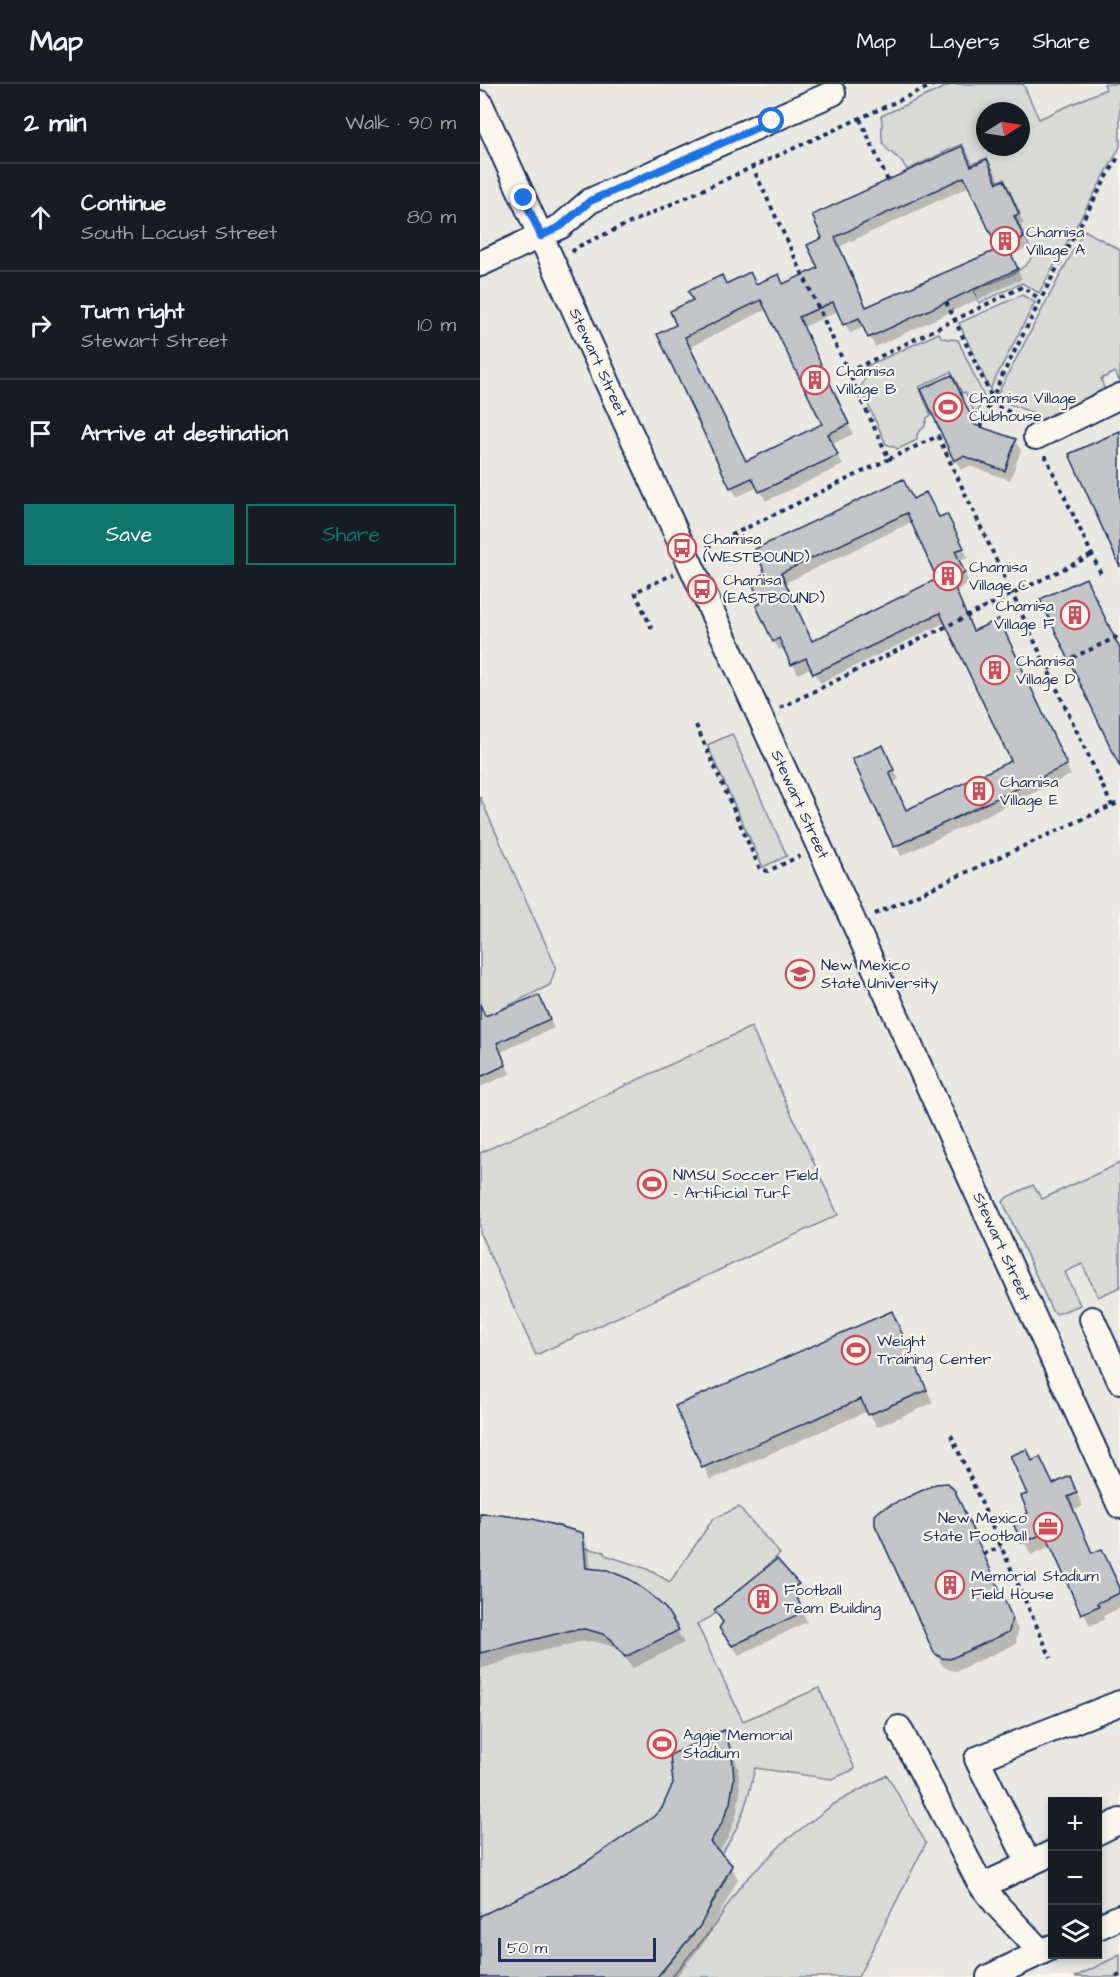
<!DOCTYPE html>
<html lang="en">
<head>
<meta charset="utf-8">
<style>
	:root { --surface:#171b24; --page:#242831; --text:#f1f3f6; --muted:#9ea1a6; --line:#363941; --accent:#0f766e }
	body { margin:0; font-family:"Architects Daughter",sans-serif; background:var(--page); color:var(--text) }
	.controls { position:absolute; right:18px; bottom:18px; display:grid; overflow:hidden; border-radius:0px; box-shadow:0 3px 9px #0003 }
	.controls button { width:54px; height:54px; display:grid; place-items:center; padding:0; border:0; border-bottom:2px solid var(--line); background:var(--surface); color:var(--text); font:30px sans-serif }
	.compass { position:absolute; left:496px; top:18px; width:54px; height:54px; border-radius:50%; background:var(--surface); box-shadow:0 3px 9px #0003; rotate:78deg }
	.scale { position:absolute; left:18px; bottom:15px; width:158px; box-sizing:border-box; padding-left:6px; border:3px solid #1b2f5e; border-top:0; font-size:16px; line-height:21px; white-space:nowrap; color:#1b2f5e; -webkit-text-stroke:4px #fbf7ec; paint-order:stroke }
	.stop { position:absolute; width:18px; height:18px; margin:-14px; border:4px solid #1a73e8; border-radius:50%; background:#fff }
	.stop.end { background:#1a73e8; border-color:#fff; box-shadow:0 2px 6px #0008 }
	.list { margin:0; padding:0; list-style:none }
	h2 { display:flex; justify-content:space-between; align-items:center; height:78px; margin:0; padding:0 24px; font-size:26px }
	h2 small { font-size:20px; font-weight:400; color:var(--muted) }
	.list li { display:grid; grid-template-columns:39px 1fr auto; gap:18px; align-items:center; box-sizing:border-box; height:108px; padding:0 24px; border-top:2px solid var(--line) }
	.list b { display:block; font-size:22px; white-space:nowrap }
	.list p { margin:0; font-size:20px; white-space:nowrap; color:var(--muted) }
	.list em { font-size:20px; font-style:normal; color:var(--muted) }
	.actions { display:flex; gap:12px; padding:18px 24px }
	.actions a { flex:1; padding:14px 0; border:2px solid var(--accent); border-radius:0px; text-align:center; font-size:21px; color:var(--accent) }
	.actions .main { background:var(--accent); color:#fff }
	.icon { flex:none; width:33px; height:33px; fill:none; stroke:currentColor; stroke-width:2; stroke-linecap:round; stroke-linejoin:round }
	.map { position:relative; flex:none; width:640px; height:1893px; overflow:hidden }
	header { display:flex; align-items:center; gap:36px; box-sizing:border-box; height:84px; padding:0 30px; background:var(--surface); border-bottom:2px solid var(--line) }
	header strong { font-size:28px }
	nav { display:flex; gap:33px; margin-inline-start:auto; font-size:21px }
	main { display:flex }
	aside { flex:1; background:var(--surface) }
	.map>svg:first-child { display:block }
	.built { fill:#eae8e2; fill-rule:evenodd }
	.green { fill:#dadad7; stroke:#7a849a; stroke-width:1.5; fill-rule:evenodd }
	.shadow { fill:#0003; fill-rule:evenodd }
	.building { fill:#c3c5c9; stroke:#1b2f5e; stroke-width:1.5; fill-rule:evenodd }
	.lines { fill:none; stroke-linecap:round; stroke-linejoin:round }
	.minor-casing { stroke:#1b2f5e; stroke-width:28 }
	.path { stroke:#1b2f5e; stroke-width:4; stroke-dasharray:4.5 4.5; stroke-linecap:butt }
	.minor { stroke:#fbf7ec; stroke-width:24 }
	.route { stroke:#1a73e8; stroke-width:8 }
	.labels { text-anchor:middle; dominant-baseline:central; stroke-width:4.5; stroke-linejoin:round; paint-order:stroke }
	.poi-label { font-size:16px; fill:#1b2f5e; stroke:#fbf7ec; text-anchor:start }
	.street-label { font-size:16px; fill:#1b2f5e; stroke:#fbf7ec }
</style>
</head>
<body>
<header>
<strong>Map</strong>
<nav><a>Map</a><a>Layers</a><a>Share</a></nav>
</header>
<main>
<aside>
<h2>2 min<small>Walk · 90 m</small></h2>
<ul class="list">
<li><svg class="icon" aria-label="ahead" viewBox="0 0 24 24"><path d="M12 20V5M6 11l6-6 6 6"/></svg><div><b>Continue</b><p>South Locust Street</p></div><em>80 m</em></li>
<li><svg class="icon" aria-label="right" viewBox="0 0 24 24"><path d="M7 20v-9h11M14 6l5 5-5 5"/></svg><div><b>Turn right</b><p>Stewart Street</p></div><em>10 m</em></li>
<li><svg class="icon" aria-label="arrive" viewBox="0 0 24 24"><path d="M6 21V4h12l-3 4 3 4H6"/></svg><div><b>Arrive at destination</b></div></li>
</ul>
<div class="actions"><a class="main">Save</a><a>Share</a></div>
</aside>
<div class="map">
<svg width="640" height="1893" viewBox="0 0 640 1893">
	<rect width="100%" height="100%" fill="#fbf7ec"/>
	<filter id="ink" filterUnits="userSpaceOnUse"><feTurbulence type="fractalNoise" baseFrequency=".0167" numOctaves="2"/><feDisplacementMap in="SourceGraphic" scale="12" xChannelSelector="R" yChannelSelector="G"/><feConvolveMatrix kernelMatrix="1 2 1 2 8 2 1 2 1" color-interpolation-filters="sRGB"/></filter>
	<g filter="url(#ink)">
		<path class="built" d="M 0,0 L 640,0 L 640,1893 L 0,1893 ZM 505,27 L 541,27 L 541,63 L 505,63 ZM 572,1718 L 618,1718 L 618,1870 L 572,1870 Z"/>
		<g class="green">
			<path d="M 472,0 L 543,0 L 559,35 L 626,5 L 624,0 L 640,0 L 640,63 L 559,209 L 542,199 L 499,219 L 494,206 C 506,201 549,187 551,173 C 552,164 539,142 535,133 L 540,130 L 524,95 L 518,97 L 507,74 L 492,80 L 482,60 L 427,86 C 420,71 409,70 404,61 C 399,52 404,41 401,32 ZM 505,27 L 541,27 L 541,63 L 505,63 Z"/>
			<polygon points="604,146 640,166 640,298 635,288 621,295 625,307 558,339 554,329 515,315"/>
			<polygon points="542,211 555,218 510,305 479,239"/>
			<path d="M 459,249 L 462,254 L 478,256 L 504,313 L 496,332 L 485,308 L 482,309 L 471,288 L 439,303 L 451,331 L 447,334 L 445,342 L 437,350 L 437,356 L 418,365 L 406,360 L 380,303 C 384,300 387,289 385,283 Z"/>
			<polygon points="252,650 307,772 283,783 227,661"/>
			<polygon points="0,713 76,883 70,901 0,936"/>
			<polygon points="271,943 358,1131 56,1271 0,1150 0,1069"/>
			<polygon points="640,1079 640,1203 618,1213 602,1180 585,1188 600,1221 577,1230 572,1227 523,1118 527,1113 553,1101 562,1115"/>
			<path d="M 259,1423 L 300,1470 L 231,1533 L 217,1540 L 263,1637 L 339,1604 L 375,1685 L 352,1695 L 275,1684 C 269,1713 260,1746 241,1770 L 252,1781 C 234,1824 208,1859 177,1893 L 0,1893 L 0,1430 C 35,1431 69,1438 103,1449 L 104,1464 L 124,1468 L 125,1471 L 167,1485 L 190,1498 L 233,1435 Z"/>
			<polygon points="407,1691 446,1759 378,1893 191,1893 233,1844 260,1802 305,1757 354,1720"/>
			<polygon points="640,1871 640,1893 595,1893"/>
		</g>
		<g class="shadow">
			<path d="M 491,84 L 512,87 L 518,100 L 528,107 L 544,140 L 538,142 L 548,164 L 531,171 L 542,195 L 395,263 L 385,243 L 370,249 L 358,227 L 324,243 L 373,350 L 352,360 L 363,381 L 286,417 L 278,403 L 257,413 L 251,403 L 198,242 L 215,216 L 246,201 L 276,202 L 298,192 L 304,201 L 340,185 L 329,161 ZM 490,102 L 520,166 L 386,224 L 359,163 ZM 287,225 L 344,340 L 266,378 L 210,263 Z"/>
			<polygon points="477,302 496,342 535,357 541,366 530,396 489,382 481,386 476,376 443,306"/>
			<path d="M 433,417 L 459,435 L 472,441 L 488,474 L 479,477 L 489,499 L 476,507 L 493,548 L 523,546 L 591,691 L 421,772 L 374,676 L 408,673 L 419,696 L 414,698 L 427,727 L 533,677 L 466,538 L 340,599 L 332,583 L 318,590 L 305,563 L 299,566 L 294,557 L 283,520 L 273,497 ZM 432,438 L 459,496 L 332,559 L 305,499 Z"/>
			<polygon points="64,922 74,944 21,968 30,990 0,1003 0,936"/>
			<polygon points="412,1229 453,1319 397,1343 388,1327 230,1396 197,1322"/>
			<polygon points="547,1367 553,1378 573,1401 589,1394 603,1422 594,1426 613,1470 622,1467 640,1504 640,1524 623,1532 625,1535 610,1542 573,1461 551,1471 534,1438 550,1430"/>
			<polygon points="481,1421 538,1546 536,1560 477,1587 470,1586 463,1582 455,1569"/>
			<polygon points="0,1432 102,1450 109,1463 111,1486 185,1526 204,1559 153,1584 140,1568 131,1562 113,1557 99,1558 37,1573 0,1585"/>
			<polygon points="296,1478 318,1501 323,1510 317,1513 327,1538 259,1571 247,1554"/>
			<polygon points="243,1647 250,1660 258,1684 260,1707 256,1732 248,1754 238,1769 251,1782 258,1795 227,1855 196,1893 0,1893 0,1833 34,1819 107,1779 174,1734 184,1725"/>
		</g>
		<g class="building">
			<path d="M 482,62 L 491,82 L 507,75 L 517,99 L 524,96 L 539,130 L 534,132 L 544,154 L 527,161 L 538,185 L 388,254 L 379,234 L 363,241 L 353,218 L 319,233 L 369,340 L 348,350 L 358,371 L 279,408 L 272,394 L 250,404 L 177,250 L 196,241 L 190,227 L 213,216 L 208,207 L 242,191 L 246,200 L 270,188 L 276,200 L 299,190 L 303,200 L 338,184 L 327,161 L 342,154 L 332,131 ZM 484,93 L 518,165 L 523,163 L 386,223 L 355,153 ZM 281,216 L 342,340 L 266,377 L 205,253 Z"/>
			<polygon points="472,291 495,341 536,355 525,387 483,372 474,377 441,305"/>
			<polygon points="640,347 640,483 589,370"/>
			<path d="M 423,395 L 433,415 L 446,408 L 459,433 L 467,430 L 484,464 L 475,467 L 485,489 L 472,497 L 493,547 L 519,535 L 587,681 L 414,763 L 372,675 L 403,661 L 414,686 L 409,688 L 426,726 L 531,677 L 460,529 L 333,590 L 326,574 L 311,581 L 299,554 L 293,558 L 276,522 L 281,519 L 271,497 L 285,489 L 275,465 ZM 427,429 L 457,495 L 332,557 L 301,489 Z"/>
			<polygon points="606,494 640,565 640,683 560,515"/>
			<polygon points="59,911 70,935 17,959 26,981 0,993 0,920 5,932"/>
			<polygon points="412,1227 447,1306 388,1331 381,1315 222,1384 195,1322"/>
			<polygon points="547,1365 552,1377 560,1373 573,1400 590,1392 597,1409 588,1413 612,1469 622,1465 640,1504 640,1509 617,1519 619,1522 601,1530 565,1449 542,1459 532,1437 548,1429 541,1412 547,1410 530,1372"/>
			<polygon points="468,1399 475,1407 532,1533 529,1548 470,1575 462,1574 454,1569 395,1441 395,1431 402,1425 456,1400"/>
			<polygon points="0,1430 20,1431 53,1435 103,1449 106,1484 127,1486 149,1495 170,1510 186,1525 199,1546 145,1573 131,1555 123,1550 105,1545 92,1546 0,1569"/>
			<polygon points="297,1475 319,1500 313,1503 323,1528 252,1562 239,1544 243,1538 234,1526"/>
			<polygon points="244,1646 252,1670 254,1694 250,1719 241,1741 230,1758 252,1781 220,1842 177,1893 0,1893 0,1832 59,1804 106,1778 173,1733 182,1724 193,1699 190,1671"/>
		</g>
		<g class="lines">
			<g class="minor-casing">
				<g id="minor">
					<path id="s1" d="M 0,19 L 640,1422"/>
					<polyline points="0,180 81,142 110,117 353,9"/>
					<polyline points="556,353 640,312"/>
					<polyline points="612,1235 640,1297"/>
					<polyline points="419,1644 498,1796 517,1821 561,1868"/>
					<polyline points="618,1748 640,1737"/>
					<polyline points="549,1780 497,1675 640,1619"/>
					<polyline points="502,1802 572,1769"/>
					<polyline points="618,1843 640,1833"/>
					<polyline points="509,1893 572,1863"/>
				</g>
			</g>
			<g class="path">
				<polyline points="380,35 408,97"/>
				<polyline points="92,168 97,163 455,0"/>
				<polyline points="466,218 516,322 547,335"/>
				<polyline points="368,288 542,203 560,215"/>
				<path d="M 501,343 C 513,308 530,276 547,243 C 576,184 607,127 640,70"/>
				<polyline points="565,371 622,492"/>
				<polyline points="409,375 458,352 632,722"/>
				<polyline points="227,463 409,375 273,84"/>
				<polyline points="172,545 155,508 194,490"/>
				<polyline points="568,585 635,554 640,549"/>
				<polyline points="300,624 612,471"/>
				<polyline points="216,641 280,785 288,787 320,772"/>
				<polyline points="395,830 640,718"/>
				<polyline points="471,1351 571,1574"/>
				<polyline points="503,1470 521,1463"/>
				<polyline points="636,1893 640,1891"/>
			</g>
			<use href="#minor" class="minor"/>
		</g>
	</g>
	<g class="lines" filter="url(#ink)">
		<polyline class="route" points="44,114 61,152 81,142 110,117 292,37"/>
	</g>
	<defs>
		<g id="building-ring" transform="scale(1.5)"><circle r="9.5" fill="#fbf7ec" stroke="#d1495b" stroke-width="1.5"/><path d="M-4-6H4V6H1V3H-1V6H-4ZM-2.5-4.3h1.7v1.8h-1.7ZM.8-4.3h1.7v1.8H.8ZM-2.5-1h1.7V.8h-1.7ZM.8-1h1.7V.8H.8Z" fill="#d1495b"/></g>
		<g id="stadium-ring" transform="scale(1.5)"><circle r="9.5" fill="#fbf7ec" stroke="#d1495b" stroke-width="1.5"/><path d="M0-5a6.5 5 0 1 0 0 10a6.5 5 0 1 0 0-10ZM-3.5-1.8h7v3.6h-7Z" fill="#d1495b"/></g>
		<g id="bus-ring" transform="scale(1.5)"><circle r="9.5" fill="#fbf7ec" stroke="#d1495b" stroke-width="1.5"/><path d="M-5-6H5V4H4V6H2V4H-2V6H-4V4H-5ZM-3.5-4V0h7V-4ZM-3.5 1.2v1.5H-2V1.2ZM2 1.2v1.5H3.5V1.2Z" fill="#d1495b"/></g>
		<g id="university-ring" transform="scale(1.5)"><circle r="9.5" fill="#fbf7ec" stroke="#d1495b" stroke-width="1.5"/><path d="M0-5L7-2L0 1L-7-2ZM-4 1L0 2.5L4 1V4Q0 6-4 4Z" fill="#d1495b"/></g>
		<g id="office-ring" transform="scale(1.5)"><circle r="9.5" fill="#fbf7ec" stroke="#d1495b" stroke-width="1.5"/><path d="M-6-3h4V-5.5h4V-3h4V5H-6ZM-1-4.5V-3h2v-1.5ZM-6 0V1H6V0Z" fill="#d1495b"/></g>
	</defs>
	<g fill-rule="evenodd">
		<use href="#building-ring" x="525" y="157"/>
		<use href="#building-ring" x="335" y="296"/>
		<use href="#stadium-ring" x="468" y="323"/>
		<use href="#bus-ring" x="202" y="464"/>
		<use href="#building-ring" x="468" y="492"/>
		<use href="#bus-ring" x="222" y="505"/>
		<use href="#building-ring" x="595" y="531"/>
		<use href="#building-ring" x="515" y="586"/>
		<use href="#building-ring" x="499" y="707"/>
		<use href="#university-ring" x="320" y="890"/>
		<use href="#stadium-ring" x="172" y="1100"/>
		<use href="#stadium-ring" x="376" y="1266"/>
		<use href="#office-ring" x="568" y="1443"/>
		<use href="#building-ring" x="470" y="1501"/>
		<use href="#building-ring" x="283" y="1515"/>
		<use href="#stadium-ring" x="182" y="1660"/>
	</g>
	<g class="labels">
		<g class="poi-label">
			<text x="546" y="148">Chamisa<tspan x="546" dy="18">Village A</tspan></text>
			<text x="356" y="287">Chamisa<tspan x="356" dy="18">Village B</tspan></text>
			<text x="489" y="314">Chamisa Village<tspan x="489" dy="18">Clubhouse</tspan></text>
			<text x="223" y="455">Chamisa<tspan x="223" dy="18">(WESTBOUND)</tspan></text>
			<text x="489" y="483">Chamisa<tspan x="489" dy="18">Village C</tspan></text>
			<text x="243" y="496">Chamisa<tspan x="243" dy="18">(EASTBOUND)</tspan></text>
			<text x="574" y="522" text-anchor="end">Chamisa<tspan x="574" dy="18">Village F</tspan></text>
			<text x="536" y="577">Chamisa<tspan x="536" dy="18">Village D</tspan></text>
			<text x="520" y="698">Chamisa<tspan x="520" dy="18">Village E</tspan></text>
			<text x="341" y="881">New Mexico<tspan x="341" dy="18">State University</tspan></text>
			<text x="193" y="1091">NMSU Soccer Field<tspan x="193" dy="18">- Artificial Turf</tspan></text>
			<text x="397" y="1257">Weight<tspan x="397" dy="18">Training Center</tspan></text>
			<text x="547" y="1434" text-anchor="end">New Mexico<tspan x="547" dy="18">State Football</tspan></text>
			<text x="491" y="1492">Memorial Stadium<tspan x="491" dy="18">Field House</tspan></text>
			<text x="304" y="1506">Football<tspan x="304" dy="18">Team Building</tspan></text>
			<text x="203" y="1651">Aggie Memorial<tspan x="203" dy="18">Stadium</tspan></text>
		</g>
		<g class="street-label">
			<text stroke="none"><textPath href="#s1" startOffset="285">Stewart Street</textPath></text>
			<text stroke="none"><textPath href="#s1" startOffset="771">Stewart Street</textPath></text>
			<text stroke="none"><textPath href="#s1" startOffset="1257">Stewart Street</textPath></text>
		</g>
	</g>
</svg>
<div class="controls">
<button>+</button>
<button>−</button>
<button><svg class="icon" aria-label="layers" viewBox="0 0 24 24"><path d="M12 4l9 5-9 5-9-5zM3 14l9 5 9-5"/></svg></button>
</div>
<svg class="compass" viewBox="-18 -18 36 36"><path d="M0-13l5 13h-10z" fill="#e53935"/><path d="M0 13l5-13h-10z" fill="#9ea1a6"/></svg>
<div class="scale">50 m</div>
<div class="stop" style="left:292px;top:37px"></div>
<div class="stop end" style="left:44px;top:114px"></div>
</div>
</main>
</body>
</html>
